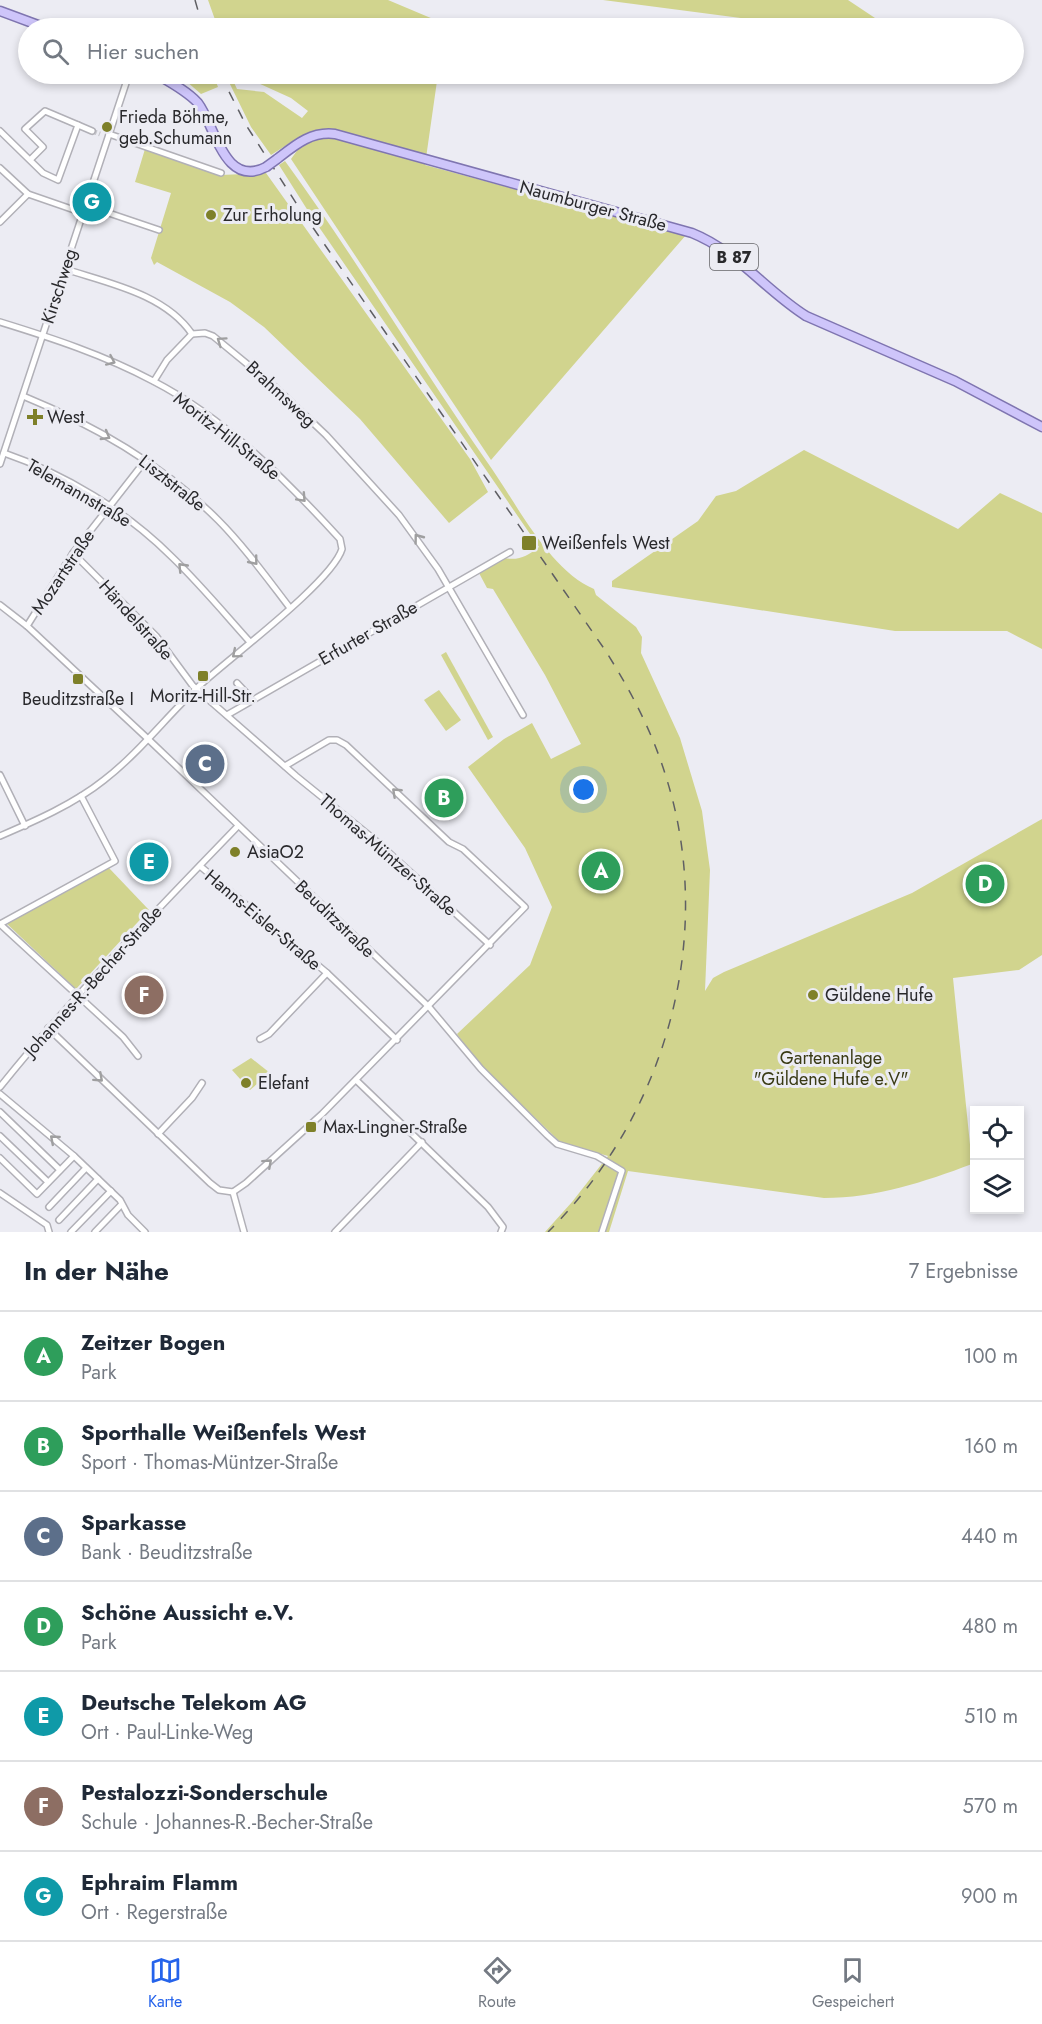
<!DOCTYPE html>
<html lang="de">
<head>
<meta charset="utf-8">
<style>
	:root { --surface:#fff; --page:#f2f2f3; --text:#1f2937; --muted:#747a83; --line:#e0e1e3; --accent:#2563eb }
	body { margin:0; font-family:Jost,sans-serif; background:var(--page); color:var(--text) }
	.controls { position:absolute; right:18px; bottom:18px; display:grid; overflow:hidden; border-radius:0px; box-shadow:0 3px 9px #0003 }
	.controls button { width:54px; height:54px; display:grid; place-items:center; padding:0; border:0; border-bottom:2px solid var(--line); background:var(--surface); color:var(--text); font:30px sans-serif }
	.you { position:absolute; left:584px; top:790px; width:21px; height:21px; margin:-15px; border:4px solid #fff; border-radius:50%; background:#1a73e8; box-shadow:0 0 0 9px #1a73e833 }
	.badge { display:grid; place-items:center; width:39px; height:39px; border-radius:50%; background:var(--accent); color:#fff; font-size:20px; font-weight:700 }
	.pin { position:absolute; translate:-50% -50%; border:3px solid #fff; box-shadow:0 2px 6px #0006 }
	.list { margin:0; padding:0; list-style:none }
	h2 { display:flex; justify-content:space-between; align-items:center; height:78px; margin:0; padding:0 24px; font-size:26px }
	h2 small { font-size:20px; font-weight:400; color:var(--muted) }
	.list li { display:grid; grid-template-columns:39px 1fr auto; gap:18px; align-items:center; box-sizing:border-box; height:90px; padding:0 24px; border-top:2px solid var(--line) }
	.list b { display:block; font-size:22px; white-space:nowrap }
	.list p { margin:0; font-size:20px; white-space:nowrap; color:var(--muted) }
	.list em { font-size:20px; font-style:normal; color:var(--muted) }
	.icon { flex:none; width:33px; height:33px; fill:none; stroke:currentColor; stroke-width:2; stroke-linecap:round; stroke-linejoin:round }
	.map { position:relative; flex:none; width:1042px; height:1232px; overflow:hidden }
	.search { position:absolute; background:var(--surface); box-shadow:0 3px 9px #0003; left:18px; right:18px; top:18px; height:66px; display:flex; align-items:center; gap:15px; box-sizing:border-box; padding:0 21px; border-radius:33px; color:var(--muted); font-size:22px }
	.sheet { height:708px; background:var(--surface) }
	nav { display:flex; justify-content:space-around; align-items:center; box-sizing:border-box; height:84px; border-top:2px solid var(--line); background:var(--surface); font-size:16px; color:var(--muted) }
	nav a { display:grid; justify-items:center; gap:3px }
	nav .on { color:var(--accent) }
	.map>svg:first-child { display:block }
	.green { fill:#d1d48e }
	.lines { fill:none; stroke-linecap:round; stroke-linejoin:round }
	.street-tunnel { stroke:#c5c5cb; stroke-width:5; stroke-dasharray:5 2.5; stroke-linecap:butt }
	.street-casing { stroke:#b1b0b7; stroke-width:8 }
	.primary-casing { stroke:#7f75b0; stroke-width:11 }
	.street { stroke:#fff; stroke-width:5 }
	.primary { stroke:#cec5fa; stroke-width:8 }
	.rail { stroke:#5f5f63; stroke-width:1.5; stroke-dasharray:10 10; stroke-linecap:butt }
	.primary-bridge-casing { stroke:#7f75b0; stroke-width:11; stroke-linecap:butt }
	.primary-bridge { stroke:#cec5fa; stroke-width:8 }
	.oneway { stroke:#9f9fa0 }
	.poi-dot { fill:#7e8029; stroke:#ececf3; stroke-width:2 }
	.labels { text-anchor:middle; dominant-baseline:central; stroke-width:6; stroke-linejoin:round; paint-order:stroke }
	.shield { fill:#ececf3; stroke:#646468; stroke-width:1.5 }
	.shield-label { font-size:16px; font-weight:bold; fill:#29292c }
	.poi-label { font-size:18px; fill:#29292c; stroke:#ececf3; text-anchor:start }
	.street-label { font-size:18px; fill:#29292c; stroke:#ececf3 }
	.park-label { font-size:18px; fill:#393a14; stroke:#ececf3 }
</style>
</head>
<body>
<div class="map">
<svg width="1042" height="1232" viewBox="0 0 1042 1232">
	<rect width="100%" height="100%" fill="#ececf3"/>
	<g class="green">
		<polygon points="208,0 388,0 445,24 444,28 268,28 269,22 253,19 251,28 218,28"/>
		<polygon points="603,0 848,0 890,28 788,28 756,20"/>
		<polygon points="186,74 213,74 218,87 201,94 186,81"/>
		<polygon points="225,74 230,74 237,89 264,92 302,118 308,111 291,98 258,83 259,74 438,74 425,165 686,235 491,460 291,159 299,148 296,139 271,155 251,127"/>
		<polygon points="145,149 221,175 266,173 470,459 488,492 449,523 360,419 264,327 230,302 157,262 154,265 151,258 171,193 135,182"/>
		<path d="M 285,161 C 358,261 421,368 492,469 C 518,507 551,571 594,589 L 596,595 L 636,627 L 642,637 L 641,653 L 680,738 L 702,811 L 710,870 L 705,991 L 713,978 L 724,972 L 912,893 L 1042,819 L 1042,955 L 1019,970 L 953,978 L 972,1164 C 924,1182 876,1198 824,1198 L 628,1171 L 609,1232 L 545,1232 L 572,1202 L 608,1156 L 560,1142 L 474,1058 L 457,1034 L 530,965 L 552,907 L 525,848 L 468,767 L 504,739 L 532,723 L 551,759 L 581,744 L 545,675 L 493,589 L 487,588 L 479,573 L 504,558 C 519,561 527,556 539,547 L 310,214 L 279,165 Z"/>
		<polygon points="804,450 958,529 1000,493 1042,513 1042,649 1007,631 895,631 612,587 612,581 698,521 716,496 736,491"/>
		<polygon points="446,652 493,737 488,740 441,655"/>
		<polygon points="439,690 461,720 446,731 424,700"/>
		<polygon points="109,868 149,910 76,989 5,922"/>
		<polygon points="251,1058 270,1073 250,1090 232,1070"/>
	</g>
	<g class="lines">
		<polyline class="street-tunnel" points="92,131 100,134"/>
		<g class="street-casing">
			<g id="street">
				<polyline points="78,125 92,131"/>
				<polyline points="0,131 43,173 58,180 78,125 45,111 25,129 43,147 30,160"/>
				<polyline points="109,134 221,173"/>
				<polyline points="0,168 28,194 83,213"/>
				<polyline points="85,205 159,230"/>
				<polyline points="0,222 28,194"/>
				<path d="M 65,269 C 108,283 165,294 192,334 L 205,333 L 213,336 L 274,386 L 326,435 L 399,515 L 438,569 L 523,715"/>
				<path d="M 0,322 C 52,338 104,355 153,381 C 225,418 286,480 340,539 L 342,549 C 332,582 228,659 198,687 C 166,717 139,753 104,780 C 74,804 35,821 0,836"/>
				<polyline points="154,381 167,360 192,334"/>
				<path d="M 23,396 C 94,425 163,465 218,520 C 244,546 267,578 290,608"/>
				<path d="M 4,453 C 65,474 126,511 172,557 C 199,583 224,613 250,642"/>
				<polyline points="0,464 129,74"/>
				<polyline points="73,553 156,636 193,686 296,776 375,840 490,945"/>
				<polyline points="0,605 27,626 147,738 429,1007 481,1069 547,1135 557,1144 597,1156 622,1171 602,1232"/>
				<polyline points="27,626 73,553 145,461"/>
				<polyline points="237,683 252,699"/>
				<polyline points="227,715 510,552"/>
				<polyline points="0,775 25,826"/>
				<polyline points="200,866 327,973 397,1040"/>
				<polyline points="0,924 115,861 81,796"/>
				<polyline points="0,924 123,1037 138,1056"/>
				<polyline points="48,1028 210,1183 219,1190 233,1192 246,1183 322,1114 525,907 463,849 449,842 346,745 337,740 329,740 285,766"/>
				<polyline points="260,1039 269,1034 327,973"/>
				<polyline points="356,1080 488,1207 503,1227 501,1232"/>
				<path d="M 0,1087 C 74,995 156,911 238,826"/>
				<polyline points="0,1094 74,1156 120,1200 128,1215 145,1232"/>
				<polyline points="0,1112 60,1170"/>
				<polyline points="158,1134 192,1098 202,1083"/>
				<polyline points="0,1136 48,1182"/>
				<polyline points="0,1158 37,1194 74,1156"/>
				<polyline points="233,1192 244,1232"/>
				<polyline points="0,1193 47,1225 49,1232"/>
				<polyline points="49,1207 86,1168"/>
				<polyline points="59,1220 98,1179"/>
				<polyline points="71,1232 111,1191"/>
				<polyline points="95,1232 121,1205"/>
				<polyline points="335,1232 422,1142"/>
			</g>
		</g>
		<g class="primary-casing">
			<g id="primary">
				<polyline points="0,11 46,28"/>
				<path d="M 156,74 C 170,82 187,91 198,103 C 215,125 224,189 266,167"/>
				<path d="M 277,159 C 295,145 311,131 335,134 L 692,233 C 737,251 766,291 806,316 L 955,381 L 1042,427"/>
			</g>
		</g>
		<use href="#street" class="street"/>
		<use href="#primary" class="primary"/>
		<g class="rail">
			<polyline points="195,0 203,28"/>
			<path d="M 220,74 L 246,125 L 298,206 L 605,650 C 631,691 653,733 667,780 C 716,939 665,1116 548,1232"/>
		</g>
		<g class="primary-bridge-casing">
			<polyline id="primary-bridge" points="266,167 277,159"/>
		</g>
		<use href="#primary-bridge" class="primary-bridge"/>
	</g>
	<defs><path id="oneway-chevron" d="M-2-3.5L2.5 0L-2 3.5" fill="none" stroke-width="1.6" stroke-linecap="round" stroke-linejoin="round" transform="scale(1.5)"/></defs>
	<g class="oneway">
		<use href="#oneway-chevron" transform="translate(221 341) rotate(-145)"/>
		<use href="#oneway-chevron" transform="translate(111 361) rotate(24)"/>
		<use href="#oneway-chevron" transform="translate(106 436) rotate(30)"/>
		<use href="#oneway-chevron" transform="translate(302 498) rotate(47)"/>
		<use href="#oneway-chevron" transform="translate(418 538) rotate(-127)"/>
		<use href="#oneway-chevron" transform="translate(254 561) rotate(51)"/>
		<use href="#oneway-chevron" transform="translate(182 567) rotate(-134)"/>
		<use href="#oneway-chevron" transform="translate(236 654) rotate(140)"/>
		<use href="#oneway-chevron" transform="translate(396 792) rotate(-137)"/>
		<use href="#oneway-chevron" transform="translate(99 1078) rotate(42)"/>
		<use href="#oneway-chevron" transform="translate(54 1139) rotate(-139)"/>
		<use href="#oneway-chevron" transform="translate(268 1163) rotate(-42)"/>
	</g>
	<g class="poi-dot">
		<circle cx="107" cy="127" r="6"/>
		<circle cx="211" cy="215" r="6"/>
		<path d="M32 408h6v6h6v6h-6v6h-6v-6h-6v-6h6z"/>
		<rect x="521" y="535" width="16" height="16" rx="3"/>
		<rect x="197" y="670" width="12" height="12" rx="3"/>
		<rect x="72" y="673" width="12" height="12" rx="3"/>
		<circle cx="235" cy="852" r="6"/>
		<circle cx="813" cy="995" r="6"/>
		<circle cx="246" cy="1083" r="6"/>
		<rect x="305" y="1121" width="12" height="12" rx="3"/>
	</g>
	<g class="labels">
		<rect class="shield" x="710" y="244" width="48" height="26" rx="4.5"/>
		<g class="shield-label">
			<text x="734" y="257">B 87</text>
		</g>
		<g class="poi-label">
			<text x="119" y="117">Frieda Böhme,<tspan x="119" dy="21">geb.Schumann</tspan></text>
			<text x="223" y="215">Zur Erholung</text>
			<text x="47" y="417">West</text>
			<text x="542" y="543">Weißenfels West</text>
			<text x="203" y="696" text-anchor="middle">Moritz-Hill-Str.</text>
			<text x="78" y="699" text-anchor="middle">Beuditzstraße I</text>
			<text x="247" y="852">AsiaO2</text>
			<text x="825" y="995">Güldene Hufe</text>
			<text x="258" y="1083">Elefant</text>
			<text x="323" y="1127">Max-Lingner-Straße</text>
		</g>
		<g class="street-label">
			<text transform="translate(593 206) rotate(15)">Naumburger Straße</text>
			<text transform="translate(59 286) rotate(-72)">Kirschweg</text>
			<text transform="translate(281 394) rotate(43)">Brahmsweg</text>
			<text transform="translate(227 436) rotate(38)">Moritz-Hill-Straße</text>
			<text transform="translate(172 483) rotate(38)">Lisztstraße</text>
			<text transform="translate(79 493) rotate(30)">Telemannstraße</text>
			<text transform="translate(63 572) rotate(-56)">Mozartstraße</text>
			<text transform="translate(136 620) rotate(48)">Händelstraße</text>
			<text transform="translate(368 633) rotate(-30)">Erfurter Straße</text>
			<text transform="translate(388 855) rotate(41)">Thomas-Müntzer-Straße</text>
			<text transform="translate(335 919) rotate(44)">Beuditzstraße</text>
			<text transform="translate(263 920) rotate(40)">Hanns-Eisler-Straße</text>
			<text transform="translate(93 981) rotate(-48)">Johannes-R.-Becher-Straße</text>
		</g>
		<g class="park-label">
			<text x="831" y="1058">Gartenanlage<tspan x="831" dy="21">"Güldene Hufe e.V"</tspan></text>
		</g>
	</g>
</svg>
<div class="controls">
<button><svg class="icon" aria-label="locate" viewBox="0 0 24 24"><circle cx="12" cy="12" r="6"/><path d="M12 2v4M12 18v4M2 12h4M18 12h4"/></svg></button>
<button><svg class="icon" aria-label="layers" viewBox="0 0 24 24"><path d="M12 4l9 5-9 5-9-5zM3 14l9 5 9-5"/></svg></button>
</div>
<div class="you"></div>
<div class="pin badge" style="left:601px;top:871px;background:#2e9e5b">A</div>
<div class="pin badge" style="left:444px;top:798px;background:#2e9e5b">B</div>
<div class="pin badge" style="left:205px;top:764px;background:#5c6f8a">C</div>
<div class="pin badge" style="left:985px;top:884px;background:#2e9e5b">D</div>
<div class="pin badge" style="left:149px;top:862px;background:#0f9aa8">E</div>
<div class="pin badge" style="left:144px;top:995px;background:#8d6e63">F</div>
<div class="pin badge" style="left:92px;top:202px;background:#0f9aa8">G</div>
<div class="search"><svg class="icon" aria-label="search" viewBox="0 0 24 24"><circle cx="10" cy="10" r="6"/><path d="M15 15l6 6"/></svg>Hier suchen</div>
</div>
<section class="sheet">
<h2>In der Nähe<small>7 Ergebnisse</small></h2>
<ul class="list">
<li><span class="badge" style="background:#2e9e5b">A</span><div><b>Zeitzer Bogen</b><p>Park</p></div><em>100 m</em></li>
<li><span class="badge" style="background:#2e9e5b">B</span><div><b>Sporthalle Weißenfels West</b><p>Sport · Thomas-Müntzer-Straße</p></div><em>160 m</em></li>
<li><span class="badge" style="background:#5c6f8a">C</span><div><b>Sparkasse</b><p>Bank · Beuditzstraße</p></div><em>440 m</em></li>
<li><span class="badge" style="background:#2e9e5b">D</span><div><b>Schöne Aussicht e.V.</b><p>Park</p></div><em>480 m</em></li>
<li><span class="badge" style="background:#0f9aa8">E</span><div><b>Deutsche Telekom AG</b><p>Ort · Paul-Linke-Weg</p></div><em>510 m</em></li>
<li><span class="badge" style="background:#8d6e63">F</span><div><b>Pestalozzi-Sonderschule</b><p>Schule · Johannes-R.-Becher-Straße</p></div><em>570 m</em></li>
<li><span class="badge" style="background:#0f9aa8">G</span><div><b>Ephraim Flamm</b><p>Ort · Regerstraße</p></div><em>900 m</em></li>
</ul>
</section>
<nav>
<a class="on"><svg class="icon" aria-label="map" viewBox="0 0 24 24"><path d="M3 6l6-2 6 2 6-2v14l-6 2-6-2-6 2zM9 4v14M15 6v14"/></svg>Karte</a>
<a><svg class="icon" aria-label="directions" viewBox="0 0 24 24"><path d="M12 3l9 9-9 9-9-9zM9 14v-3h6M13 9l2 2-2 2"/></svg>Route</a>
<a><svg class="icon" aria-label="saved" viewBox="0 0 24 24"><path d="M7 4h10v16l-5-4-5 4z"/></svg>Gespeichert</a>
</nav>
</body>
</html>
